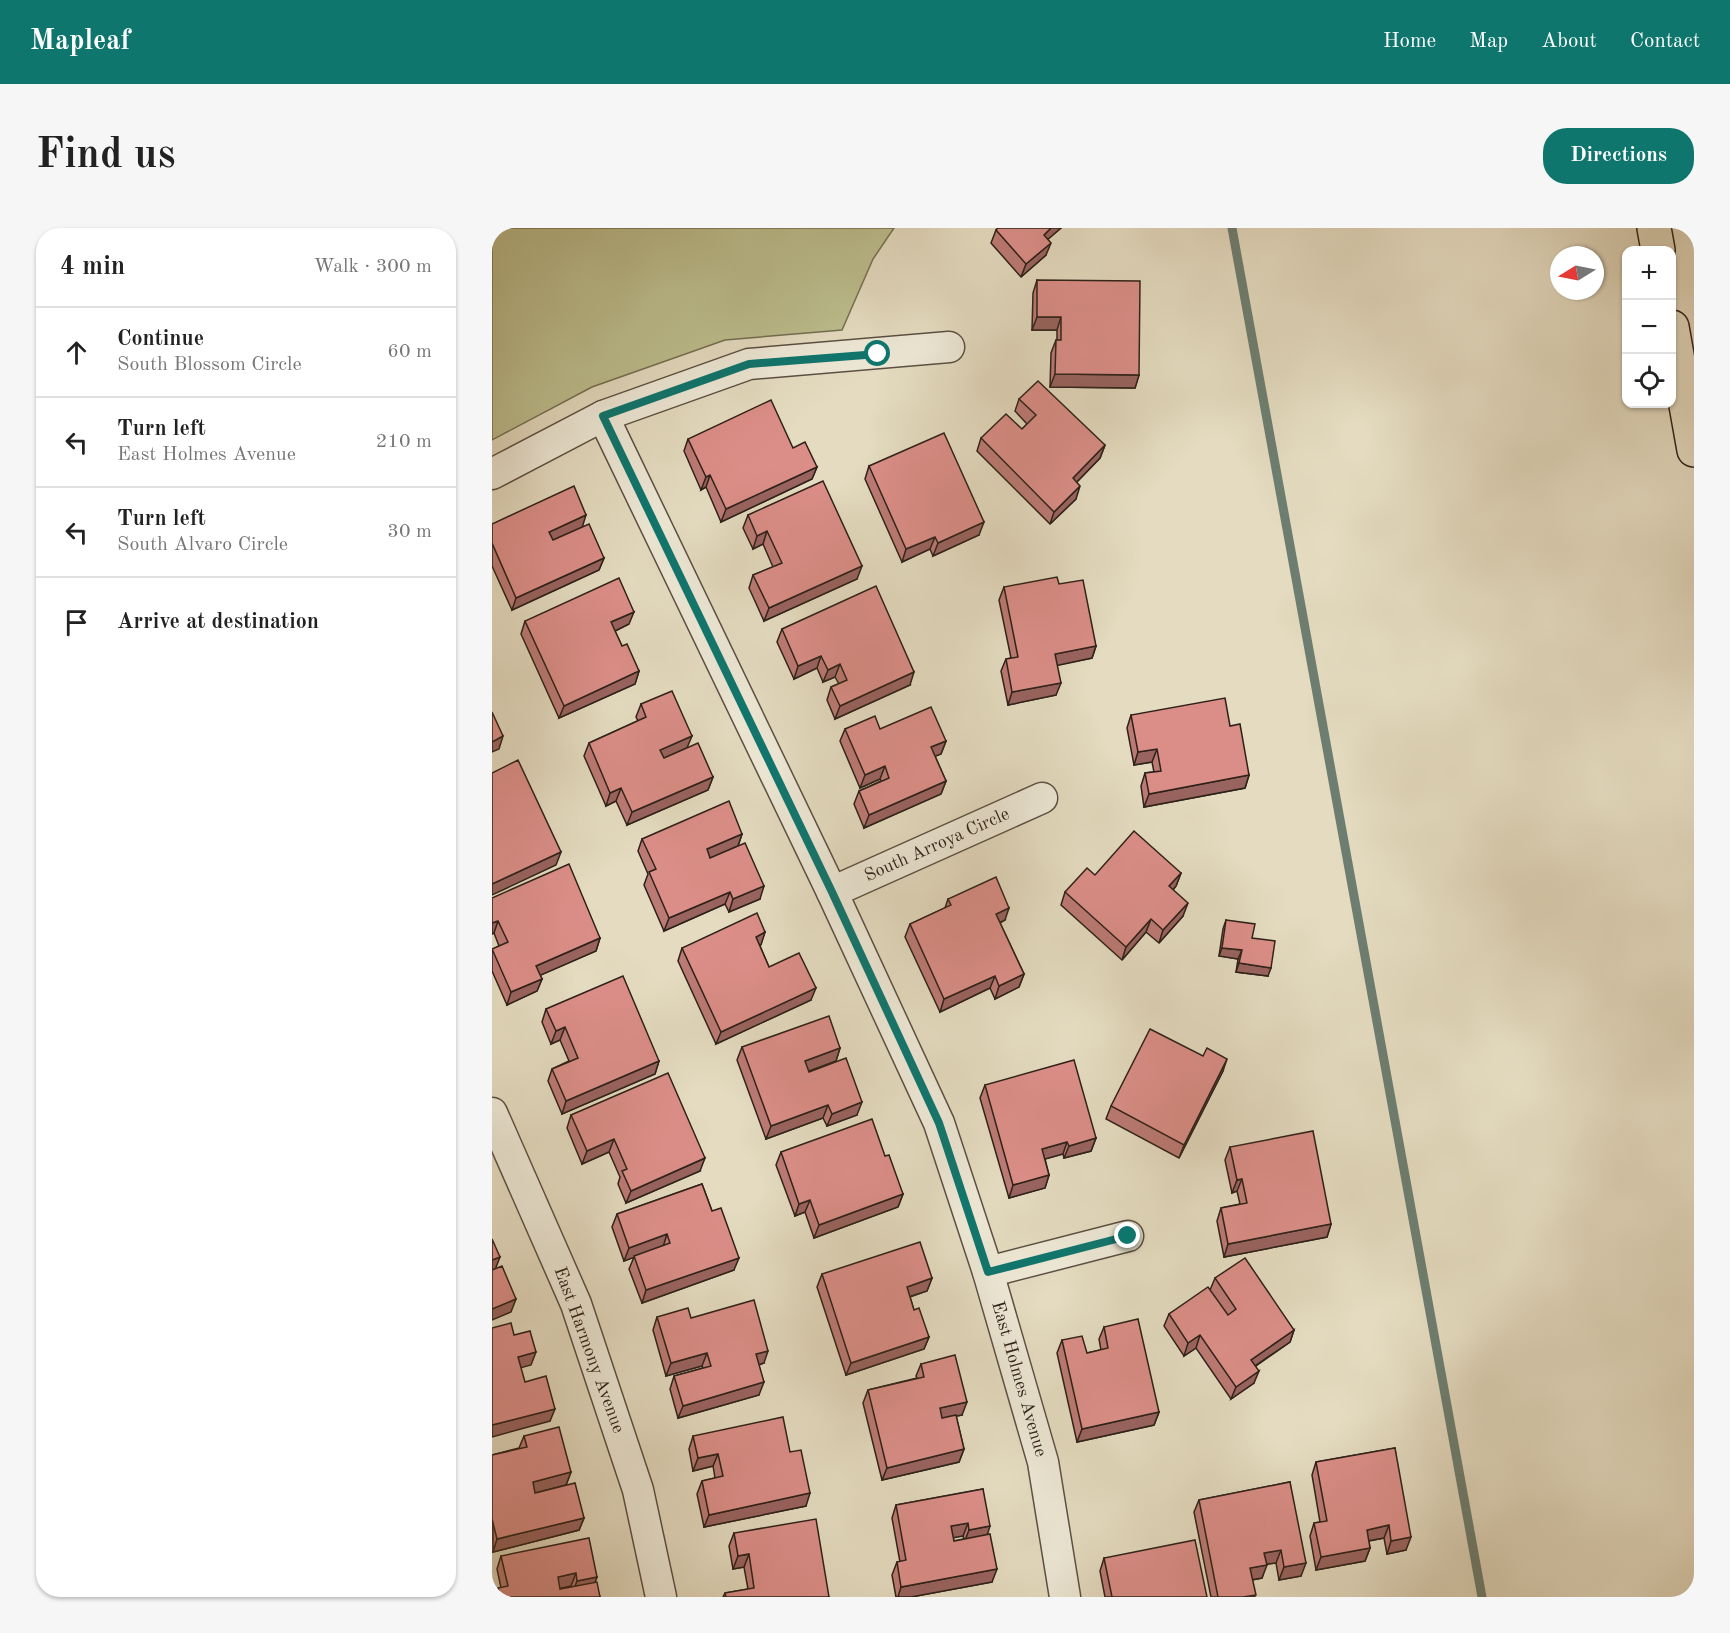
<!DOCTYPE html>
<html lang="en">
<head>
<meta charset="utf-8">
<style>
	:root { --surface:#fff; --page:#f6f6f6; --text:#222; --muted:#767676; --line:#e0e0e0; --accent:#0f766e }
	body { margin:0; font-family:"Old Standard TT",serif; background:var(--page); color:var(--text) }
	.controls { position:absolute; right:18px; top:18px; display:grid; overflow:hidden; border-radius:12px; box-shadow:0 2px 4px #0004 }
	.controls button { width:54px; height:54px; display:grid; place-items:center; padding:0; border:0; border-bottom:2px solid var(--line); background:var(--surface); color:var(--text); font:30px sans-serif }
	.compass { position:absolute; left:1058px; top:18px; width:54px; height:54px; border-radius:50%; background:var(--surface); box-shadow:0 2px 4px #0004; rotate:260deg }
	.stop { position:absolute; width:18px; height:18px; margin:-14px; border:4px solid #0f766e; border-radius:50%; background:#fff }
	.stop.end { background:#0f766e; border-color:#fff; box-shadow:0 2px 6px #0008 }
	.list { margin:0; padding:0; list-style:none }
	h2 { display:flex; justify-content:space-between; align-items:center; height:78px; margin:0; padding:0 24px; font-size:26px }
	h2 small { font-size:20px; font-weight:400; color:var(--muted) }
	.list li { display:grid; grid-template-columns:39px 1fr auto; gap:18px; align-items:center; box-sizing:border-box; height:90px; padding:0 24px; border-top:2px solid var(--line) }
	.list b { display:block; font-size:22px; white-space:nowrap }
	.list p { margin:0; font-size:20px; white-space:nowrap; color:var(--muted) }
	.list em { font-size:20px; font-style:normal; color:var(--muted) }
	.icon { flex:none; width:33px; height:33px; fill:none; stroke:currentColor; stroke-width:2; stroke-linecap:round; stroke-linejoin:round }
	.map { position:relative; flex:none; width:1202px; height:1369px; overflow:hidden; border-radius:24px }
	header { display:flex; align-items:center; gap:36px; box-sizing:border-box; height:84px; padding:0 30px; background:var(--accent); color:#fff }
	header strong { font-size:28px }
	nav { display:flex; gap:33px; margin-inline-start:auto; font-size:21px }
	.intro { display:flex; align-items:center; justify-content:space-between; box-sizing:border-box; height:144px; padding:0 36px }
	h1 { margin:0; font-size:42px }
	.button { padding:15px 27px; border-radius:24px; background:var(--accent); color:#fff; font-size:21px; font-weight:700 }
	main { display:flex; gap:36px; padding:0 36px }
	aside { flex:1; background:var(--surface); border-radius:24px; box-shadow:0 2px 4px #0004 }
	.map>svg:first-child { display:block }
	.green { fill:#bcbd8d; stroke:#756f53; stroke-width:1.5 }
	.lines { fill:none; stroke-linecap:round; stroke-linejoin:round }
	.stream { stroke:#6d7e71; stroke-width:9 }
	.minor-casing { stroke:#5c5043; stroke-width:33 }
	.motorway-casing { stroke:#2e2119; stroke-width:36 }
	.minor { stroke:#ede8d6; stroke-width:30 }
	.motorway { stroke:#e4dbc0; stroke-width:33 }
	.wall { fill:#bc7a75; stroke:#2e2119; stroke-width:1.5; fill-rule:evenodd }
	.shaded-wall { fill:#99635f; stroke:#2e2119; stroke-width:1.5 }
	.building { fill:#db8e88; stroke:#2e2119; stroke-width:1.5 }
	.route { stroke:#0f766e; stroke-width:8 }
	.labels { text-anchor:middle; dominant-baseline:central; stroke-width:4.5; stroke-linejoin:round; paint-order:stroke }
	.street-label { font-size:18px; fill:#2e2119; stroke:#ede8d6 }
</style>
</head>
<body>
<header>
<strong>Mapleaf</strong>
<nav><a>Home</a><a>Map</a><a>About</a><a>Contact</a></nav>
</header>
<div class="intro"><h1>Find us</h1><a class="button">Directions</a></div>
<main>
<aside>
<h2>4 min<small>Walk · 300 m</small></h2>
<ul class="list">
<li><svg class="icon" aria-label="ahead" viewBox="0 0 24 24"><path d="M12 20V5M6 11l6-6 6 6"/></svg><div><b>Continue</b><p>South Blossom Circle</p></div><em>60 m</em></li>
<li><svg class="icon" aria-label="left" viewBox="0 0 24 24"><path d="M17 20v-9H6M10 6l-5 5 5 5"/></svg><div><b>Turn left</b><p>East Holmes Avenue</p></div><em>210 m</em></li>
<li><svg class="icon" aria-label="left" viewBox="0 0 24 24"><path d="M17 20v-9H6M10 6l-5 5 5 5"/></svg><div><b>Turn left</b><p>South Alvaro Circle</p></div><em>30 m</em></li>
<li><svg class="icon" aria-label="arrive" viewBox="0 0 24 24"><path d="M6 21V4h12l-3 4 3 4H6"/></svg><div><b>Arrive at destination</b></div></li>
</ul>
</aside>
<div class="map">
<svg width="1202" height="1369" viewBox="0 0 1202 1369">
	<rect width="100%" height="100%" fill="#e4dbc0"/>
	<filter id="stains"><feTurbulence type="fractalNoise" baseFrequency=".00333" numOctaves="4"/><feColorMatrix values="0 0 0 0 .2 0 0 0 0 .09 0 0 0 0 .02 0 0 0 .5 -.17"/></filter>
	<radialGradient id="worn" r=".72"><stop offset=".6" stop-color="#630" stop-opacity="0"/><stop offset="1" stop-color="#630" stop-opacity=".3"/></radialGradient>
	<polygon class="green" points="0,0 402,0 381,31 350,102 233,112 100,159 0,212"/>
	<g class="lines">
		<polyline class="stream" points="740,0 990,1369"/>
		<g class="minor-casing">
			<g id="minor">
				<polyline points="111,188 340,664 447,895 496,1044 551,1234 573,1369"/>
				<polyline points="0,246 111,188 257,136 457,119"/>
				<polyline points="340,664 550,570"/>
				<polyline points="0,885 84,1076 146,1262 169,1369"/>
				<polyline points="496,1044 636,1008"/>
			</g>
		</g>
		<g class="motorway-casing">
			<g id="motorway">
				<polyline points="1162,0 1166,22"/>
				<polyline points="1180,99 1202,222"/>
			</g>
		</g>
		<use href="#minor" class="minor"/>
		<use href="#motorway" class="motorway"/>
	</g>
	<g class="wall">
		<polygon points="506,0 569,0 556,11 554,27 529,49 499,15 504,2"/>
		<polygon points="545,52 647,147 643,160 558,159 559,125 564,112 565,112 565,102 540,102 541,65"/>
		<polygon points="527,171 613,217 608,230 585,254 584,271 558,296 485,223 489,210 530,201 535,196 523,183"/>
		<polygon points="196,211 301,220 325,239 320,251 229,294 214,259 209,262 192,223"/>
		<polygon points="377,238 487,307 441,328 438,321 410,334 373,251"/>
		<polygon points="256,287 365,351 272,393 257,360 261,347 281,339 271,316 261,321 251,300"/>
		<polygon points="0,296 90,299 112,330 107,342 20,382 0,338"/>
		<polygon points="512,359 604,418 600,430 565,437 564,467 516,477 509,443 514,431 519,430 507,372"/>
		<polygon points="33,393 137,396 123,403 130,418 147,443 143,456 67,490 29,406"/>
		<polygon points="290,401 418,457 343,491 335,472 339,459 347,456 343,449 331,454 325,440 302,451 285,414"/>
		<polygon points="149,476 195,519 221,549 216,562 135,597 124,573 114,578 92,528 97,515 146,493 144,489"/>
		<polygon points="639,487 738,498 757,547 753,560 652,579 649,558 653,545 662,544 660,534 642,537 635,500"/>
		<polygon points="353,501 388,501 454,513 449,526 443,528 454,553 449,566 372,600 362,576 367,563 389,553 388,551 368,560 348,513"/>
		<polygon points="250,606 246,618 268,671 237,684 233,676 172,703 152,657 156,646 146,623 150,611"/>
		<polygon points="689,645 684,658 681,662 691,688 667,715 654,704 630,732 569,677 573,664 603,647"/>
		<polygon points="0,670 108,710 104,723 48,747 50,751 45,763 15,777 0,743 0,722 7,718 2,705 0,706"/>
		<polygon points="456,671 513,692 508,695 532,746 527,759 503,771 498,760 448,784 413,709 418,696 453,680"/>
		<polygon points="734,692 760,710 776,748 744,744 746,731 727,728 731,701"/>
		<polygon points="273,704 268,718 277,739 319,772 224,816 186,733 190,720"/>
		<polygon points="54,781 167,833 163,846 70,886 56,853 60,841 77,833 68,812 59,816 50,794"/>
		<polygon points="250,819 348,820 344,833 317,843 365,887 335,898 331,890 274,911 245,832"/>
		<polygon points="731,843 687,930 614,891 619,878"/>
		<polygon points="493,857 604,910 599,923 572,930 571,926 553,931 557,947 553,960 517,970 488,870"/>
		<polygon points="79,887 208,943 134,975 126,956 128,949 117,924 90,936 75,900"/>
		<polygon points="738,919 839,996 835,1009 732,1029 725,993 729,980 748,976 745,963 740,965 733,932"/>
		<polygon points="289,924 393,928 411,966 406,979 322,1010 313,984 303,988 284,937"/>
		<polygon points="210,956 242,1042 150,1075 137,1041 142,1029 132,1033 120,999 125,986"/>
		<polygon points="330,1046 440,1050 435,1063 418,1069 422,1082 437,1109 432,1121 354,1147 325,1059"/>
		<polygon points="723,1050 802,1102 798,1114 764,1138 762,1155 739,1171 704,1120 692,1128 672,1098 677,1086 718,1062"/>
		<polygon points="165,1089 199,1090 272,1135 267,1137 267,1167 186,1190 178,1161 182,1148 211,1140 210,1138 174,1148 161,1102"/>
		<polygon points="612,1099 667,1184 662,1197 585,1214 565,1125 570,1112 595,1125 609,1122 607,1111"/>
		<polygon points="429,1136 470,1187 464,1188 472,1221 467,1234 390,1252 371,1175 376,1162 425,1150 424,1148"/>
		<polygon points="32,1208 79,1244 74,1257 92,1290 87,1302 1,1324 0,1227 27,1220"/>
		<polygon points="201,1208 298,1224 314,1278 212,1299 205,1266 210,1253 223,1250 221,1238 201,1243 197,1221"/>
		<polygon points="903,1220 914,1322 895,1326 892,1310 877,1313 878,1320 873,1333 824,1342 818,1308 822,1295 828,1294 820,1247 824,1234"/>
		<polygon points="798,1254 809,1348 787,1352 784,1335 774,1336 770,1350 760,1352 763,1369 719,1369 702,1284 707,1272"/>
		<path d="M 491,1261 L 500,1354 L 419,1369 L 404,1369 L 400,1347 L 405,1334 L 408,1334 L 400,1290 L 404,1277 ZM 471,1308 L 472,1311 L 462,1313 L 461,1309 Z"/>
		<polygon points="242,1305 337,1369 231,1369 233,1365 256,1361 252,1339 241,1341 237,1318"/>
		<path d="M 9,1328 L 105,1349 L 103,1354 L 108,1369 L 3,1369 L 6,1360 L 9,1360 L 5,1341 ZM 79,1358 L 79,1359 L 68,1361 L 68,1360 Z"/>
		<polygon points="612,1330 715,1369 613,1369 608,1343"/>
	</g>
	<g class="shaded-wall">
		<polygon points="559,0 569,0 547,19 552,7"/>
		<polygon points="559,15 554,27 529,49 534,36"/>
		<polygon points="545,89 569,89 565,102 540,102"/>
		<polygon points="563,146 647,147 643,160 558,159"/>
		<polygon points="613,217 608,230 576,263 581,250"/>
		<polygon points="325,239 320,251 229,294 234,281"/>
		<polygon points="218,247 214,259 209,262 214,249"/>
		<polygon points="588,258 584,271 558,296 562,284"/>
		<polygon points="94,287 90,300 52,317 57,304"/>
		<polygon points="492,294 487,307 441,328 446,315"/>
		<polygon points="275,303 271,316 261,321 265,308"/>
		<polygon points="443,309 438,321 410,334 414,321"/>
		<polygon points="112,330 107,342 20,382 24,370"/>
		<polygon points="370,338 365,351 272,393 277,380"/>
		<polygon points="142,384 137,396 115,407 119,394"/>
		<polygon points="604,418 600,430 558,439 563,426"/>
		<polygon points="329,428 325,440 302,451 306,438"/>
		<polygon points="348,436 343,449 331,454 336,442"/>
		<polygon points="147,443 143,456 67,490 72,478"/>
		<polygon points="422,444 418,457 343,491 348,478"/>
		<polygon points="569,455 564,467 516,477 520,464"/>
		<polygon points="11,508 7,521 0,524 0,514"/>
		<polygon points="200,508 195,520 164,534 168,522"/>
		<polygon points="454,513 449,526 434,532 439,519"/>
		<polygon points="665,521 660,534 642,537 646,524"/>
		<polygon points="393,538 388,551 368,560 373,547"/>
		<polygon points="757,547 753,560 652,579 657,566"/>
		<polygon points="221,549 216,562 135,597 140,584"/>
		<polygon points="454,553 449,566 372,600 377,587"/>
		<polygon points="129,560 124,573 114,578 118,565"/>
		<polygon points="250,606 246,618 210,634 215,621"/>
		<polygon points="69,624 64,637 0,667 0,656"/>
		<polygon points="689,645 684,658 673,671 677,658"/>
		<polygon points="272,658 268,671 237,684 241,671"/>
		<polygon points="238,664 233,676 172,703 177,690"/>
		<polygon points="696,675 691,688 667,715 671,702"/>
		<polygon points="517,680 513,692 499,699 504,686"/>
		<polygon points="659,691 654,704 630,732 634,719"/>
		<polygon points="6,693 2,705 0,706 0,695"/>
		<polygon points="273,704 269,717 259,722 264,709"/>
		<polygon points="108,710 104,723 40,751 44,738"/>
		<polygon points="730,720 750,722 746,731 727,728"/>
		<polygon points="747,735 779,740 776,748 744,744"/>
		<polygon points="532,746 527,759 503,771 507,758"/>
		<polygon points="503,748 498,760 448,784 452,771"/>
		<polygon points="50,751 45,763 15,777 19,764"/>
		<polygon points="324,760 319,772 224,816 229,804"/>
		<polygon points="73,799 68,812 59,816 64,803"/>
		<polygon points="348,820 344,833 309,846 313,833"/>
		<polygon points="735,831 731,843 687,930 692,917"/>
		<polygon points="167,833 163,846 70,886 74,873"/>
		<polygon points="370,874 365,887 335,898 340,886"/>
		<polygon points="336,877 331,890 274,911 279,898"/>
		<polygon points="604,910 599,923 572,930 577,918"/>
		<polygon points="122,911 117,924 90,936 95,923"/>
		<polygon points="575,914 571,926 546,933 550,921"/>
		<polygon points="213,930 208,943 134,975 139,963"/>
		<polygon points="557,947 553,960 517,970 521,957"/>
		<polygon points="750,951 745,963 740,965 745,952"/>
		<polygon points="411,966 406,979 322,1010 327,997"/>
		<polygon points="318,972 313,984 303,988 307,976"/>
		<polygon points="839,996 835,1009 732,1029 736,1016"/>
		<polygon points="175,1006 171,1019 132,1033 137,1020"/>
		<polygon points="8,1029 3,1042 0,1043 0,1032"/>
		<polygon points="247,1030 242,1042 150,1075 154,1062"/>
		<polygon points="440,1050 435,1063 410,1071 415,1059"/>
		<polygon points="24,1071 19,1084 0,1092 0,1081"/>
		<polygon points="802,1102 798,1114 754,1144 759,1132"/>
		<polygon points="708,1107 704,1120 692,1128 696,1115"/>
		<polygon points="437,1109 432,1121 354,1147 359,1135"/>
		<polygon points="276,1123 272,1135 259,1139 264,1126"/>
		<polygon points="44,1124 39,1137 21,1142 26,1129"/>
		<polygon points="215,1125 210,1138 174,1148 179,1135"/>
		<polygon points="767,1143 762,1155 739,1171 744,1159"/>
		<polygon points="272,1154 267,1167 186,1190 191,1178"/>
		<polygon points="475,1174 470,1187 444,1192 448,1180"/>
		<polygon points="63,1181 58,1193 0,1209 0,1197"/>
		<polygon points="667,1184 662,1197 585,1214 590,1201"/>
		<polygon points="472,1221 467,1234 390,1252 395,1240"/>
		<polygon points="226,1226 221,1238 201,1243 206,1230"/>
		<polygon points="79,1244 74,1257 36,1267 41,1254"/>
		<polygon points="318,1265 314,1278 212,1299 217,1287"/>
		<polygon points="92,1290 87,1302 1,1324 5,1311"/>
		<polygon points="476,1295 471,1308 454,1311 459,1298"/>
		<polygon points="897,1297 892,1310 870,1314 875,1302"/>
		<polygon points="498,1298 494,1311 472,1315 477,1302"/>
		<polygon points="919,1309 914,1322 895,1326 899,1313"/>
		<polygon points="878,1320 873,1333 824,1342 829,1329"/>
		<polygon points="789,1322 784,1335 767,1337 772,1325"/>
		<polygon points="257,1326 252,1339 241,1341 246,1328"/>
		<polygon points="814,1335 809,1348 787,1352 792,1339"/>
		<polygon points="775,1337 770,1350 753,1353 758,1340"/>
		<polygon points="505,1341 500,1354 419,1369 406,1369 409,1359"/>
		<polygon points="84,1345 79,1358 61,1362 66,1349"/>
		<polygon points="105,1349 100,1362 80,1366 85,1353"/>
	</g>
	<g class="building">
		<polygon points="506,0 559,0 552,7 559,15 534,36 504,2"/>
		<polygon points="545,52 648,53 647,147 563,146 564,112 569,112 569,89 545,89"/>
		<polygon points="546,153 613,217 581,250 588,258 562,284 489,210 514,186 530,201 544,187 527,171"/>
		<polygon points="279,172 301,220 313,214 325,239 234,281 218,247 214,249 196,211"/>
		<polygon points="452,205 492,294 446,315 443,309 414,321 377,238"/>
		<polygon points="331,253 370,338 277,380 261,347 290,335 275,303 265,308 256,287"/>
		<polygon points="82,258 94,287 57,304 61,312 97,296 112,330 24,370 0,315 0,296"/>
		<polygon points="565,349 567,356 591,352 604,418 563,426 569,455 520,464 514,431 526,429 512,359"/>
		<polygon points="127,350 142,384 119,394 130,418 135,416 147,443 72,478 33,393"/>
		<polygon points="384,358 422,444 348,478 339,459 355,452 348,436 336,442 329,428 306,438 290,401"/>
		<polygon points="180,463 200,508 168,522 172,530 206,515 221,549 140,584 129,560 118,565 97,515 154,489 149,476"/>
		<polygon points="733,470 738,498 748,496 757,547 657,566 653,545 669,543 665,521 646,524 639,487"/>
		<polygon points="439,479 454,513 439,519 454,553 377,587 367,563 397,550 393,538 373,547 353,501 383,488 388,501"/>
		<polygon points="0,484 11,508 0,514"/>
		<polygon points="26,532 69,624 0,656 0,545"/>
		<polygon points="237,573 250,606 215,621 218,630 253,615 272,658 241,671 238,664 177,690 157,644 164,641 150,611"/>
		<polygon points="642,603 689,645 677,658 696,675 671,702 659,691 634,719 573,664 595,640 603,647"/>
		<polygon points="77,636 108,710 44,738 50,751 19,764 0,721 16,714 6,693 0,695 0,670"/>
		<polygon points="504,649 517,680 504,686 532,746 507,758 503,748 452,771 418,696 459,677 456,671"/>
		<polygon points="265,685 273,704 264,709 277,739 307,725 324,760 229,804 190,720"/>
		<polygon points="734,692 763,696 760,710 783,713 779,740 747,735 750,722 730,720"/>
		<polygon points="131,748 167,833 74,873 60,841 86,830 73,799 64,803 54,781"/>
		<polygon points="337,788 348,820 313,833 317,844 354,830 370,874 340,886 336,877 279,898 250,819"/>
		<polygon points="658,801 711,828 715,820 735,831 692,917 619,878"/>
		<polygon points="582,832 604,910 577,918 575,914 550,921 557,947 521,957 493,857"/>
		<polygon points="176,845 213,930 139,963 130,943 135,941 122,911 95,923 79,887"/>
		<polygon points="380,891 393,928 397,927 411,966 327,997 318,972 307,976 289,924"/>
		<polygon points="821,903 839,996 736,1016 729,980 755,975 750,951 745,952 738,919"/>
		<polygon points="210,956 220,983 229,980 247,1030 154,1062 142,1028 178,1015 175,1006 137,1020 125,986"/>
		<polygon points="0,1011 8,1029 0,1032"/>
		<polygon points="428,1014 440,1050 415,1059 422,1082 427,1080 437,1109 359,1135 330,1046"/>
		<polygon points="753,1030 802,1102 759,1132 767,1143 744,1159 708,1107 696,1115 677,1086 716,1059 736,1087 744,1081 723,1050"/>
		<polygon points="10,1038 24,1071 0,1081 0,1042"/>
		<polygon points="262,1072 276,1123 264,1126 272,1154 191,1178 182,1148 219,1138 215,1125 179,1135 165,1089 196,1080 199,1090"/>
		<polygon points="646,1091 667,1184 590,1201 570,1112 590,1108 595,1125 616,1120 612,1099"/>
		<polygon points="19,1095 22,1107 38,1103 44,1124 26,1129 33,1154 54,1148 63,1181 0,1197 0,1100"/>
		<polygon points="463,1127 475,1174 448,1180 450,1190 464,1187 472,1221 395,1240 376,1162 432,1149 429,1136"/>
		<polygon points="291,1189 298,1224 309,1222 318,1265 217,1287 210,1253 231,1248 226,1226 206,1230 201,1208"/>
		<polygon points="67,1199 79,1244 41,1254 43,1265 83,1255 92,1290 5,1311 0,1291 0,1227 35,1219 32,1208"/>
		<polygon points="903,1220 919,1309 899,1313 897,1297 875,1302 878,1320 829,1329 822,1295 835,1293 824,1234"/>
		<polygon points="798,1254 814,1335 792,1339 789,1322 772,1325 775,1337 758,1340 764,1367 751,1369 726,1369 707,1272"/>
		<polygon points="491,1261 498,1298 477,1302 476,1295 459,1298 462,1313 498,1306 505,1341 409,1359 405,1334 414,1332 404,1277"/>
		<polygon points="324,1291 337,1369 234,1369 233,1365 262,1360 257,1326 246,1328 242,1305"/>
		<polygon points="97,1310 105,1349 85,1353 84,1345 66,1349 68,1361 105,1354 108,1369 8,1369 6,1360 16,1358 9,1328"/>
		<polygon points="703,1312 715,1369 620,1369 612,1330"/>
	</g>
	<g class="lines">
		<polyline class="route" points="386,126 257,136 111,188 340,664 447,895 496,1044 636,1008"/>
	</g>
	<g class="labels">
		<g class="street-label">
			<text transform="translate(445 617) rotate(-24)">South Arroya Circle</text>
			<text transform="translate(97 1122) rotate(70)">East Harmony Avenue</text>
			<text transform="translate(527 1151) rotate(74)">East Holmes Avenue</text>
		</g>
	</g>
	<rect width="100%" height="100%" filter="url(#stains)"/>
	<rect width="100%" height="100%" fill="url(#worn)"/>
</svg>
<div class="controls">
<button>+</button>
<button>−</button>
<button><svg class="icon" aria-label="locate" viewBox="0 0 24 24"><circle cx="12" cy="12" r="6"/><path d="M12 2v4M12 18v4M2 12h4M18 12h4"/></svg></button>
</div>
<svg class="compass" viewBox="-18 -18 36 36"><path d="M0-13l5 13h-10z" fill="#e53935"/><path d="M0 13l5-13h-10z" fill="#767676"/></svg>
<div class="stop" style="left:386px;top:126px"></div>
<div class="stop end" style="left:636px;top:1008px"></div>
</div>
</main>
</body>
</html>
